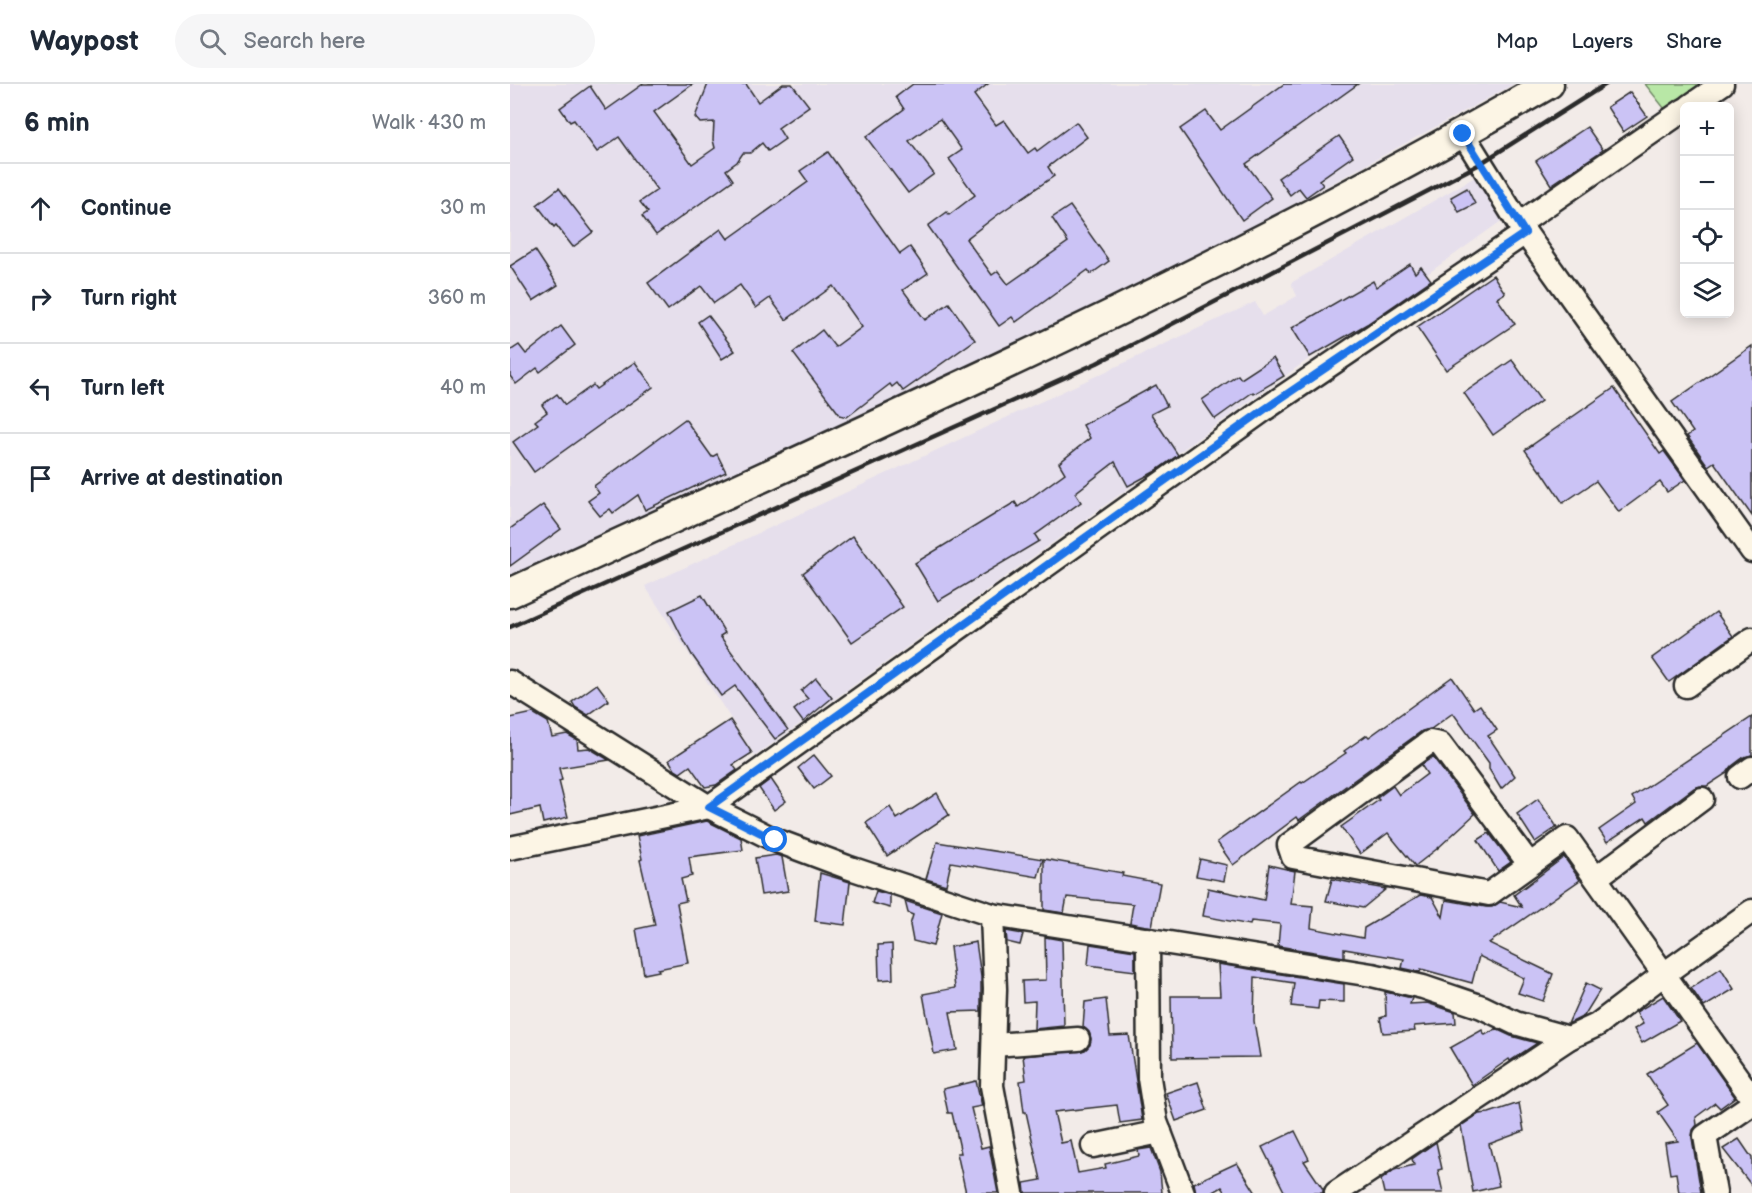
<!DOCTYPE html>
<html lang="en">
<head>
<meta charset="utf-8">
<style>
	:root { --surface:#fff; --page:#f6f6f7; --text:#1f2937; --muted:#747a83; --line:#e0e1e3 }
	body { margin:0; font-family:"Balsamiq Sans",sans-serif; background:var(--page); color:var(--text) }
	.controls { position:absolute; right:18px; top:18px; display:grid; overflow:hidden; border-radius:9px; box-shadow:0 3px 15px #0003 }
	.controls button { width:54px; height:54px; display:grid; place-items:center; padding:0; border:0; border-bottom:2px solid var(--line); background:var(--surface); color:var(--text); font:30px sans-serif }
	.stop { position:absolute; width:18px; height:18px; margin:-14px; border:4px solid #1a73e8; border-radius:50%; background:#fff }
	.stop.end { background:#1a73e8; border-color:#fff; box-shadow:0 2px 6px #0008 }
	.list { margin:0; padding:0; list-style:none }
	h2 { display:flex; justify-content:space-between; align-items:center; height:78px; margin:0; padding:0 24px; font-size:26px }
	h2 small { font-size:20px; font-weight:400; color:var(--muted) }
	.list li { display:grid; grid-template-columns:39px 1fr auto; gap:18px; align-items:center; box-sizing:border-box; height:90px; padding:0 24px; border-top:2px solid var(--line) }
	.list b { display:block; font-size:22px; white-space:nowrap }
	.list em { font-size:20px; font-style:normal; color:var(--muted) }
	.icon { flex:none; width:33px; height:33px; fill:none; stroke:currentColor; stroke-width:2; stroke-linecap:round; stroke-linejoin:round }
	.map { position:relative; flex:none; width:1242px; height:1109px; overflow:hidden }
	header { display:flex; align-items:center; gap:36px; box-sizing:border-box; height:84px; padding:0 30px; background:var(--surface); border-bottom:2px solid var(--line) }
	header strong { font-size:28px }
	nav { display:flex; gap:33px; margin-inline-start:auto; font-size:21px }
	.search { width:420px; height:54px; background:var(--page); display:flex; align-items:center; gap:15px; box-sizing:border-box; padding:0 21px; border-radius:33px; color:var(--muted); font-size:22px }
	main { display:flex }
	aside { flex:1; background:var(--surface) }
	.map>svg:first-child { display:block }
	.built { fill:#e6dfec }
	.green { fill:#b8e7a6; stroke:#728968; stroke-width:1.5 }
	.building { fill:#cbc3f5; stroke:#2b2b2b; stroke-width:1.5 }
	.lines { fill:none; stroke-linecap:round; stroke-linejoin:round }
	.minor-casing { stroke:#2b2b2b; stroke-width:27 }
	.tertiary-casing { stroke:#2b2b2b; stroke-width:33 }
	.minor { stroke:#fcf5e5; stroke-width:22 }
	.tertiary { stroke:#fcf5e5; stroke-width:28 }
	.rail { stroke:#2b2b2b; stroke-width:4.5 }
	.route { stroke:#1a73e8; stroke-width:8 }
</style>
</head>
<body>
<header>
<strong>Waypost</strong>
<div class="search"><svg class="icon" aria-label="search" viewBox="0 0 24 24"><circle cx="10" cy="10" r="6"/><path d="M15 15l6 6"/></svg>Search here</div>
<nav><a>Map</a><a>Layers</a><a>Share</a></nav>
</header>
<main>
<aside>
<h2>6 min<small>Walk · 430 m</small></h2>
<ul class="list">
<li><svg class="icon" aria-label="ahead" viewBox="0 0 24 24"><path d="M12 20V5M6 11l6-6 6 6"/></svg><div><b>Continue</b></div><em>30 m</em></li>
<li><svg class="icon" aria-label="right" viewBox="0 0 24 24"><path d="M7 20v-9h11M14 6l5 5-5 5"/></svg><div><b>Turn right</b></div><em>360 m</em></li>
<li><svg class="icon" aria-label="left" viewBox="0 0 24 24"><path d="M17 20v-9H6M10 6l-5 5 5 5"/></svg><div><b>Turn left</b></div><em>40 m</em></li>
<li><svg class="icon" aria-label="arrive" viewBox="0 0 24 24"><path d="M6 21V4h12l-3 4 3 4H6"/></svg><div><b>Arrive at destination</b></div></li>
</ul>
</aside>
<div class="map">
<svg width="1242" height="1109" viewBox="0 0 1242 1109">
	<rect width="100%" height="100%" fill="#f2ebe8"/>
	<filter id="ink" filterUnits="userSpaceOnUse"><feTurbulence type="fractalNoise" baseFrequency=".0167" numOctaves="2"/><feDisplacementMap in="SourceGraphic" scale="12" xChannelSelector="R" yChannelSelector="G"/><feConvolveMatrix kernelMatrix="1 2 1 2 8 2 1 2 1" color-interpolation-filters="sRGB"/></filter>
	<g filter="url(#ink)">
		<g class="built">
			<polygon points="0,0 1004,0 742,143 513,258 0,495"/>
			<polygon points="965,93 994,135 245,672 135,502 745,218 753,232 787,212 781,199"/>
		</g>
		<polygon class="green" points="1135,0 1193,0 1158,29"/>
		<g class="building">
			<polygon points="133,0 183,0 144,28 182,80 205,64 203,56 204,38 190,39 185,33 198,0 236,0 248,18 273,0 282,0 299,22 268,44 275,55 258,67 252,59 240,69 233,69 227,78 216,86 223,96 146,151 132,132 138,128 130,118 147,106 109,53 87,68 64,36 60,38 50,24 80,2 96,26"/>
			<polygon points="403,0 478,0 464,11 486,41 494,36 518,69 525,64 527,67 566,38 577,53 538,83 544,92 490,129 456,155 482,191 488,187 498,200 558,158 542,134 560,122 599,177 581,190 578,186 506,238 502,233 489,242 418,142 437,128 439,131 465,111 439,75 452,66 430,35 399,57 424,90 398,109 356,53 394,25 386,13"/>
			<polygon points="774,0 848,0 736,80 762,114 732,136 670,45 696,27 710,46"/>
			<polygon points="1120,8 1137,32 1113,48 1097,23"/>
			<polygon points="1077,43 1093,66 1041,101 1026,77"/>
			<polygon points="829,52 843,72 809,96 813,101 796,113 789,104 780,111 768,94"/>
			<polygon points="318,68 390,170 400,163 418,189 393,206 415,236 439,219 465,256 393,307 387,299 382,303 380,300 337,333 330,331 283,269 312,246 325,263 352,243 323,202 276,236 260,214 246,224 230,201 204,219 191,202 158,226 138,199 211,145 218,155 298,98 290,87"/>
			<polygon points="49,104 83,148 63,163 46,141 44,143 27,121"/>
			<polygon points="957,104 965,120 949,128 941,113"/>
			<polygon points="25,166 48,201 23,217 0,182"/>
			<polygon points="900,180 905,189 911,183 921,196 857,240 800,273 782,244 863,197 866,203"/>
			<polygon points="983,191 995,209 987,214 1005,240 936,286 907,243"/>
			<polygon points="198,231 225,267 212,275 188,238"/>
			<polygon points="51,242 65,261 30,288 27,284 6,300 0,292 0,267 9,261 16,270"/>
			<polygon points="1242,262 1242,432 1204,378 1198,382 1177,352 1183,348 1162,318"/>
			<polygon points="763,274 774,292 744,310 743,308 705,335 692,316 728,291 731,295"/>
			<polygon points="1002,276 1031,317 983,351 954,309"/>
			<polygon points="125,278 143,303 24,388 3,358 28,340 25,337 37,328 32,321 47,310 55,321 83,301 86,305"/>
			<polygon points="646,301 657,322 641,330 668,371 644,388 618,402 605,378 565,409 571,418 525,451 529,457 428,517 405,479 505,418 508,423 555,389 549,379 580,354 573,341"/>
			<polygon points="1104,304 1150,370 1154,367 1175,396 1157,408 1150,398 1109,428 1086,397 1053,419 1031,386 1030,387 1015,366"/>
			<polygon points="175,335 202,373 207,370 216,388 135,426 128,411 103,429 100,425 90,432 78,417 89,409 84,402"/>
			<polygon points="33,421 51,445 0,482 0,445"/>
			<polygon points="343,452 393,523 342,558 293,489"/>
			<polygon points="192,511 215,549 210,552 278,646 265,655 225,602 211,612 182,571 172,553 159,527"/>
			<polygon points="1206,528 1223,552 1159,598 1142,574"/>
			<polygon points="942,593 964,625 970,621 987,646 978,652 1005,692 991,705 979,685 979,679 943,629 921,645 912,647 789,736 787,733 723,781 707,758 791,698 792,699 836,669 834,667 857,651 859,653"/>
			<polygon points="306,594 322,614 293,638 284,626 298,615 291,607"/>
			<polygon points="87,600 99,616 78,631 65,623 62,618"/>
			<polygon points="23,629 38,638 42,653 57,650 67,656 68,665 79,664 99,676 49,684 52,696 49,697 58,733 33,739 30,724 0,731 0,634"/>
			<polygon points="1242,633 1242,671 1234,673 1222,682 1217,689 1197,702 1190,702 1184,704 1138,738 1135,733 1097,758 1089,746 1126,720 1122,713"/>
			<polygon points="220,636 242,669 223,681 227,686 206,701 195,703 180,682 170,689 165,686 159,676"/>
			<polygon points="304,671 321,692 304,705 288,684"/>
			<polygon points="923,673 965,730 928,764 905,782 878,749 850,770 831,743 869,716 867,714 883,702 889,711 917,690 911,681"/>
			<polygon points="261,695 276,717 264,726 249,704"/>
			<polygon points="427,709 439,731 377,772 356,739 380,723 387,735"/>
			<polygon points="1028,715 1047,743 1025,758 1007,730"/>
			<polygon points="197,737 231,754 233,766 179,773 182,792 171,795 176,817 167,819 178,879 148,885 149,887 134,890 126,845 145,841 130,776 132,775 127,752"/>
			<polygon points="979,749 1001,778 988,787 968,756"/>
			<polygon points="427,758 533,775 528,793 441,778 436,801 416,795"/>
			<polygon points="266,771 272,773 278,807 251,811 245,774"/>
			<polygon points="1054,773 1070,796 979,859 1043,890 1033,917 1008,909 1014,894 969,872 962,899 911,885 910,888 892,884 894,875 834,865 834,873 768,862 770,840 741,837 740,841 693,832 698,804 754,816 759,781 785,787 781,820 803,822 801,844 853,854 854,844 910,811 922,813 933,833 936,816 976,823 982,823 990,818 1012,823 1004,811"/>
			<polygon points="534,775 613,789 612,792 650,799 642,843 620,839 623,820 557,813 554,829 534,826"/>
			<polygon points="690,775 717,781 714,797 686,792"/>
			<polygon points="310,789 340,798 335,841 305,837"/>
			<polygon points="822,795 847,800 876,805 853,824 816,817"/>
			<polygon points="366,807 380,811 380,824 362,819"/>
			<polygon points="395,817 432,829 423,862 403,857 400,841 403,831 398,829"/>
			<polygon points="496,847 513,850 510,861 497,858"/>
			<polygon points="535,853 552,856 554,942 524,945 525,917 513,918 512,897 536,896"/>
			<polygon points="466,858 471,893 471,927 440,928 447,966 424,970 413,910 445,904 440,863"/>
			<polygon points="382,860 383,895 369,896 368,861"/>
			<polygon points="580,860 625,867 625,887 578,881"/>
			<polygon points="708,880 834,900 834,918 809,917 808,925 781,922 784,899 745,893 744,937 750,973 662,974 661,912 710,912"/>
			<polygon points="1211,884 1224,905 1194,923 1181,904"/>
			<polygon points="1076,899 1090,906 1074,932 1058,940"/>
			<polygon points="875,908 902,914 900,920 917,919 945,928 946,939 904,942 905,947 873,949 870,934 876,932"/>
			<polygon points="1153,912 1170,937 1132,959 1124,945 1133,940 1126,928"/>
			<polygon points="596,915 600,952 619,951 632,1036 610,1039 607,1021 544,1028 551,1059 561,1057 568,1089 596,1084 595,1080 629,1072 628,1066 641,1064 650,1088 652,1109 515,1109 514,1099 531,1096 516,1028 514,1028 510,997 516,996 513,972 575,966 580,961 581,955 579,948 573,943 575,918"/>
			<polygon points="986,945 1001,952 1027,959 1000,977 999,975 962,1001 940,964 972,946 975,951"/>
			<polygon points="1187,959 1225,1013 1210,1024 1205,1019 1186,1033 1187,1041 1183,1046 1182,1054 1191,1109 1169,1109 1166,1089 1160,1090 1155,1059 1168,1057 1148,1028 1158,1021 1137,990"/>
			<polygon points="466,997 472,1022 461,1024 471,1064 479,1062 488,1109 456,1109 447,1069 451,1069 442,1029 438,1029 433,1005"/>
			<polygon points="688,998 697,1026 666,1037 656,1009"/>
			<polygon points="1009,1019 1014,1047 979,1060 989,1102 963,1108 951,1042 969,1030 979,1029"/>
			<polygon points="785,1047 799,1075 794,1077 813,1105 813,1109 775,1109 752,1063"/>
			<polygon points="1229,1055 1242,1074 1242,1102 1213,1065"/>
			<polygon points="926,1058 932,1085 928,1086 933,1109 874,1109 871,1096 884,1086 904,1081 902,1075"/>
			<polygon points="727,1079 746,1109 716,1109 712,1103 702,1109 686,1109 684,1099"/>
		</g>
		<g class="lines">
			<g class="minor-casing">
				<g id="minor">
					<polyline points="1180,22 1212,0"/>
					<polyline points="953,50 1009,140 1242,467"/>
					<polyline points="1009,140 1174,26"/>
					<polyline points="0,598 199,723 265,756 337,783 482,831 862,891 913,903 972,923 1005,939 1059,954"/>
					<polyline points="1176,602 1242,555"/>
					<polyline points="1230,693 1242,684"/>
					<polyline points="0,764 199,723 755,325 1015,149"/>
					<polyline points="1020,781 930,660 920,658 779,761 783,773 979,810 1057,754 1242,1014"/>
					<polyline points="1086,794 1192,715"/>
					<polyline points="482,831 485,905 482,1002 502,1109"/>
					<polyline points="638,855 639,994 646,1038 673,1109"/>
					<polyline points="484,961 568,955"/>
					<polyline points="583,1062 650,1048"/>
					<polyline points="826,1109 1059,954 1087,941 1154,890 1242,827"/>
					<polyline points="1205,1109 1195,1052 1242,1020"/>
				</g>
			</g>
			<g class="tertiary-casing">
				<path id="tertiary" d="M 0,509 C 350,348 705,193 1039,0"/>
			</g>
			<use href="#minor" class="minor"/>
			<use href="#tertiary" class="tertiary"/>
			<polyline class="rail" points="0,543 587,279 968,81 1096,0"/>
		</g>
	</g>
	<g class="lines" filter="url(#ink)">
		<polyline class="route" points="265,756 199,723 755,325 1015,149 953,50"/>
	</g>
</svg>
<div class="controls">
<button>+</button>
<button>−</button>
<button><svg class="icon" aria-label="locate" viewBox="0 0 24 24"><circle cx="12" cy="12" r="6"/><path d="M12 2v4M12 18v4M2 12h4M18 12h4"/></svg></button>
<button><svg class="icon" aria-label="layers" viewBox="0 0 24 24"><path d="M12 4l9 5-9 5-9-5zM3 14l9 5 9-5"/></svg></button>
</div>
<div class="stop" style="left:265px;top:756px"></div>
<div class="stop end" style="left:953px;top:50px"></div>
</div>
</main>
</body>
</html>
